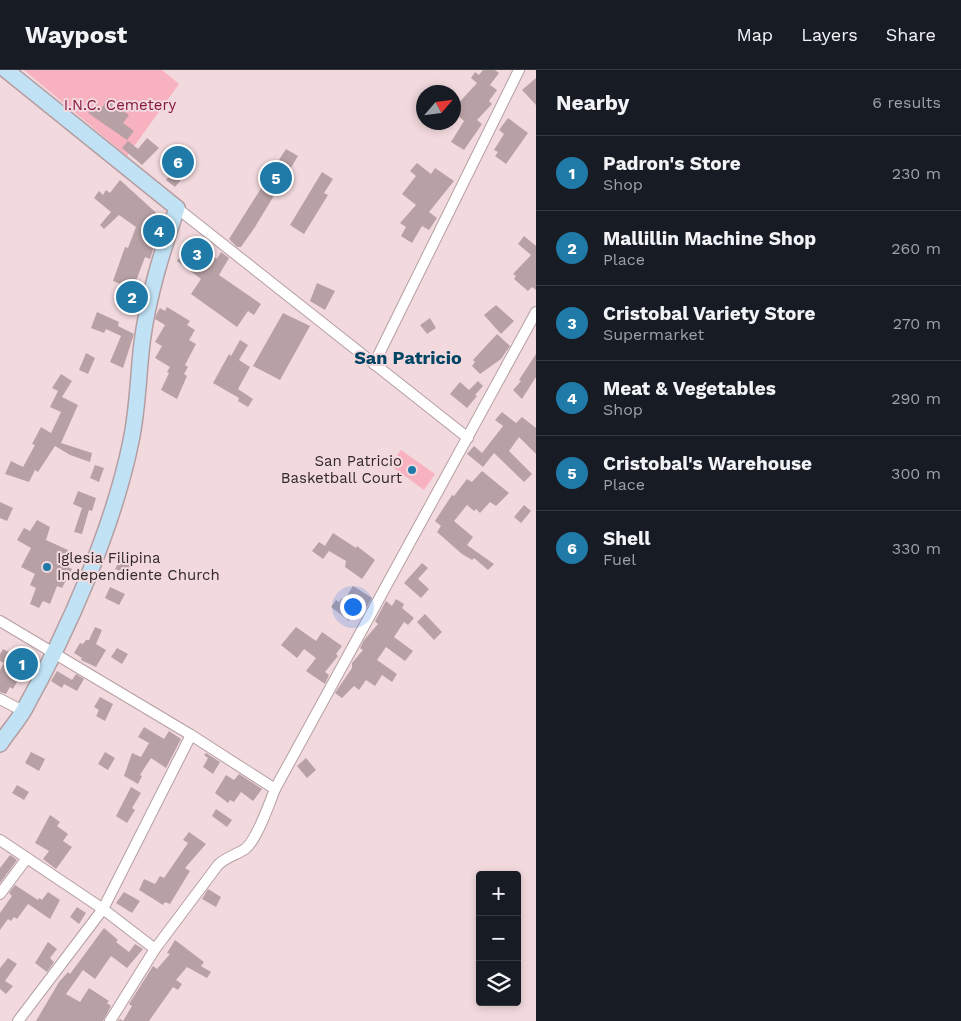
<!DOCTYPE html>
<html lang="en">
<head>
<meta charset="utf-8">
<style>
	:root { --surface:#171b24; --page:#242831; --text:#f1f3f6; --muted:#9ea1a6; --line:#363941; --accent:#207aa8 }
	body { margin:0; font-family:"Work Sans",sans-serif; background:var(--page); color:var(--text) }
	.controls { position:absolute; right:15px; bottom:15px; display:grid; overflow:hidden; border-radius:5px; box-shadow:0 2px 8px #0003 }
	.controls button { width:45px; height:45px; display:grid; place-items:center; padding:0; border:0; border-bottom:1px solid var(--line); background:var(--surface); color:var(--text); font:25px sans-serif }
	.compass { position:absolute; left:416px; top:15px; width:45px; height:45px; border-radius:50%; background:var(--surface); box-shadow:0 2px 8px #0003; rotate:62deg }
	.you { position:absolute; left:352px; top:536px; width:18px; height:18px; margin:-12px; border:4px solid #fff; border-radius:50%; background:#1a73e8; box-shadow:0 0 0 8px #1a73e833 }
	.badge { display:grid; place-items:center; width:32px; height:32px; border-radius:50%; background:var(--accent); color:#fff; font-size:16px; font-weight:700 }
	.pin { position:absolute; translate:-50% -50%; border:2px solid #fff; box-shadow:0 1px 5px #0006 }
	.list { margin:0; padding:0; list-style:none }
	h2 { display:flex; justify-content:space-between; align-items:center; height:65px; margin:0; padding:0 20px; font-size:21px }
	h2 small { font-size:16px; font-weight:400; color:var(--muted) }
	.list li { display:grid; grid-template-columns:32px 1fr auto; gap:15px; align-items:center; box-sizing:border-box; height:75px; padding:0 20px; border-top:1px solid var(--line) }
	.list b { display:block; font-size:19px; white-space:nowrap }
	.list p { margin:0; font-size:16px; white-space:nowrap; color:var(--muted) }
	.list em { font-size:16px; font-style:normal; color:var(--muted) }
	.icon { flex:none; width:28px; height:28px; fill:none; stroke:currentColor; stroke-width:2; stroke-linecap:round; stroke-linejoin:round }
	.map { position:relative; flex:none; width:536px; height:951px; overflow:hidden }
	header { display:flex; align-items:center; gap:30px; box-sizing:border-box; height:70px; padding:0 25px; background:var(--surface); border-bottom:1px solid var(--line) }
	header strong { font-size:24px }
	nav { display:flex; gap:28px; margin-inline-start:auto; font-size:18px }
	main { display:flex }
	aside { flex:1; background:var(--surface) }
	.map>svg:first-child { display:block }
	.green { fill:#f8b1bf }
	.building { fill:#b8a1a5 }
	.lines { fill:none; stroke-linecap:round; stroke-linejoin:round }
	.street-casing { stroke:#b59ea2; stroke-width:12 }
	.secondary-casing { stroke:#b59ea2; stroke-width:18 }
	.street { stroke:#fff; stroke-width:10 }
	.secondary { stroke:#c0e2f4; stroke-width:15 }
	.poi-dot { fill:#207aa8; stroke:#f2d9dd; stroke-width:2 }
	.labels { text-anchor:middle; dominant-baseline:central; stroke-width:4; stroke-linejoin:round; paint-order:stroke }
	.park-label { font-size:15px; fill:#85193e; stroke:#f2d9dd }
	.poi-label { font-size:15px; fill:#32292b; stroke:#f2d9dd; text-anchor:end }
	.quarter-label { font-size:18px; font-weight:bold; fill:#014564; stroke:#f2d9dd }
</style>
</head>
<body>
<header>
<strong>Waypost</strong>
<nav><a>Map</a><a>Layers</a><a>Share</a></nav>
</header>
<main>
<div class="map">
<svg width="536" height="951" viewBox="0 0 536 951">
	<rect width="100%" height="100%" fill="#f2d9dd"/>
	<g class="green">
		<polygon points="24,0 162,0 179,14 127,86"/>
		<polygon points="401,380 435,404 424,420 390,395"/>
	</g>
	<g class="building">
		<polygon points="483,0 495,0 499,3 490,15 497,20 489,31 492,34 477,50 482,54 464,80 451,72 464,51 454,42 454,38 477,13 471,8 475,2 479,5"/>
		<polygon points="536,8 536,35 522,20"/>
		<polygon points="107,30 129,45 123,53 134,61 127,70 88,43 96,34 101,39"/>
		<polygon points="508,48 528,63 506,94 495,86 498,82 494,80 504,64 499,60"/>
		<polygon points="147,68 159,78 142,95 122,78 128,71 138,79"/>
		<polygon points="286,79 298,86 255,157 241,177 237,177 229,169"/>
		<polygon points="180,93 189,100 175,117 166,110"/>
		<polygon points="417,93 431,104 435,98 454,111 429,142 437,148 429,160 422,156 412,173 401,166 406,157 400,153 416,135 402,124 416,106 410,101"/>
		<polygon points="322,102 333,109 324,123 328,125 304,164 290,155"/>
		<polygon points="120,110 163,149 150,189 145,187 133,219 113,211 125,177 128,178 136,157 119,145 104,159 100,155 111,142 94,128 99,121 103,125 106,120 110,123"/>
		<polygon points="524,166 536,176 536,220 532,217 528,221 514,209 516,206 513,204 531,185 518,174"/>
		<polygon points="193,171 217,189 221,182 229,188 219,205 261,234 254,245 248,241 237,257 191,224 201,209 177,191"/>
		<polygon points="317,213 335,221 325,240 310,231"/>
		<polygon points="126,219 141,225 138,235 123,229"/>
		<polygon points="496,235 514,251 501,264 484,245"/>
		<polygon points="167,237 190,251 187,255 195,260 189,270 196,274 185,295 188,297 184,304 187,306 177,329 161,320 169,303 167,302 170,297 155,288 162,276 155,272 165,255 155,249 156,245 160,238 165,241"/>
		<polygon points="97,242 119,252 118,256 134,264 123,298 110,292 121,266 106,259 104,263 91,258"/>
		<polygon points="283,243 310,256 280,310 253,296"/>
		<polygon points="430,248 436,258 427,264 420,255"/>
		<polygon points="497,264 510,276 501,289 480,304 472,296 475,292 473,290"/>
		<polygon points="240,270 248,275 239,290 250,297 238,319 253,329 248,337 238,331 239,328 213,313 229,284 231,286"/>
		<polygon points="86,283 95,288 88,304 79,300"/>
		<polygon points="536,284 536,307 522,329 513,320 521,311 519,310"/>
		<polygon points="61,304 72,311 62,327 78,335 61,373 92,383 90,392 70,385 55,376 38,402 35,400 29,412 5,404 11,391 23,397 35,375 32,374 41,357 51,363 61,342 50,337 58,321 52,318"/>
		<polygon points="478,311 483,316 475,325 477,326 467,338 450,324 460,312 469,320"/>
		<polygon points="502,342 516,353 522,347 536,358 536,384 519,367 509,381 532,404 524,412 494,383 483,397 467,384 474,376 482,383 503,356 495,350"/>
		<polygon points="95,395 104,398 99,412 90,408"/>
		<polygon points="482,401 509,423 496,436 490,432 480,443 476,439 474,441 467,435 454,451 473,467 467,475 494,494 488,500 474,488 472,490 462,484 437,462 441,456 435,451 452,425 454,426 467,409 472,412"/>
		<polygon points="78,421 96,428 92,441 89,440 82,464 74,462 82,438 73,434"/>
		<polygon points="0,432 13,438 7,451 0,448"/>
		<polygon points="524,435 531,441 521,453 514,447"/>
		<polygon points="37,450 50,457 46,470 68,480 62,494 72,499 62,518 57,516 50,534 43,531 39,538 30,534 36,518 30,515 35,504 21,497 31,478 17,470 24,458 30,461"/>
		<polygon points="333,463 356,478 357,476 375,490 362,509 345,497 346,491 329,481 323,489 312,481 319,472 325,476"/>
		<polygon points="123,485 134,489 128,504 115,499"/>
		<polygon points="422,493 428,498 418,509 429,519 421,528 404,513"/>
		<polygon points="353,516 372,528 365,540 360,536 349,551 331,537 336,530 339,532 342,528 344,530"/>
		<polygon points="110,517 125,524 119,535 105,528"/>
		<polygon points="396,529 404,534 402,538 414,548 408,555 404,552 394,567 413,581 405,591 386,577 377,590 397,604 392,612 382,605 375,616 366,610 359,620 354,616 342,628 335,623 352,598 352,593 363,580 360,578 364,570 378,554 375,551 386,531 392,536"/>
		<polygon points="425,544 442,562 434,570 417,552"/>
		<polygon points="95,557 102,560 96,574 106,580 96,597 81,590 82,588 74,583 80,573 83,574 86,570 89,570"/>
		<polygon points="296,557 316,571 322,562 342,576 336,584 338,586 325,602 329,605 325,614 306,601 316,588 304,579 297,588 281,575"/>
		<polygon points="117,578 128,584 122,594 111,587"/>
		<polygon points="3,579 28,592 13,619 10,617 6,624 0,622 0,600 4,593 0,591 0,584"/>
		<polygon points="57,601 72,610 76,604 84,609 77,621 64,614 62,618 51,611"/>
		<polygon points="100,627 113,634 105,651 96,646 99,640 94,637"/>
		<polygon points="144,657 164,669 169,661 181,669 166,698 151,688 140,705 142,706 138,714 124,706 132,683 141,687 149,673 138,667"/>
		<polygon points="31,682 45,689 39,701 25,693"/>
		<polygon points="105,682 115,688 108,700 98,694"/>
		<polygon points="206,683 220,692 213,704 203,697 208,688 204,685"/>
		<polygon points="306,688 316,700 307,708 297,696"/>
		<polygon points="239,704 262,719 253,731 241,722 234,732 230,730 228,733 215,723 226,705 234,710"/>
		<polygon points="17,715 29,722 24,730 12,723"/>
		<polygon points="131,717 141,723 132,738 135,740 127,753 116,746"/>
		<polygon points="216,739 232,750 227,757 212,746"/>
		<polygon points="50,745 60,752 57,756 68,764 63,771 72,777 56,799 43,789 49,781 35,773"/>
		<polygon points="189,762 206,774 185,798 190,801 170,834 165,832 163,835 139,820 144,809 155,814 160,806 164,808 188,773 183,770"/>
		<polygon points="10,785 17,790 0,813 0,798"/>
		<polygon points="15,815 38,830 39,828 42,830 48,822 60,830 50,849 28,834 17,849 14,847 11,851 8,849 0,860 0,843 12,826 9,823"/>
		<polygon points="208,819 221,827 216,837 202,829"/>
		<polygon points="124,822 140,831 132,843 116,833"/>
		<polygon points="77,837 86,843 79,854 70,847"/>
		<polygon points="104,858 118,870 116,872 129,882 135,874 143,879 127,898 111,886 95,909 83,900 66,924 80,932 89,918 109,931 107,933 111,936 103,951 36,951 59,912 68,902 70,904"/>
		<polygon points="175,870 204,892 201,896 211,902 207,908 187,897 176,910 182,914 178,920 173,917 149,951 118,951 120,949 123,951 132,936 129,934 153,896 157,899 170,884 167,883"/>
		<polygon points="48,872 57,879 50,888 54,892 47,902 35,893"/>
		<polygon points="8,888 17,894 5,911 13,916 6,924 0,919 0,898"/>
	</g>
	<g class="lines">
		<g class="street-casing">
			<g id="street">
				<polyline points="177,138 468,368"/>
				<polyline points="374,294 519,0"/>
				<polyline points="0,551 191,665 275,719"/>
				<polyline points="0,629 23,641"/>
				<polyline points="0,770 103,839 155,879"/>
				<polyline points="0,824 27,788"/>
				<polyline points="18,951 103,839 191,665"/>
				<path d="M 110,951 L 155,879 L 218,795 C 226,787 236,785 245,779 C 257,770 269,734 275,719 L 536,242"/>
			</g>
		</g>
		<g class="secondary-casing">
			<path id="secondary" d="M 0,674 C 7,663 17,652 24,640 C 68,561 113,459 131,371 C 138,338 138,306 142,273 C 148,226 162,182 177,138 L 6,0"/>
		</g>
		<use href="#street" class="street"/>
		<use href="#secondary" class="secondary"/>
	</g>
	<g class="poi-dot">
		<circle cx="412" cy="400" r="5"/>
		<circle cx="47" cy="497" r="5"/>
	</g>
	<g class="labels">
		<g class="park-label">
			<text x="120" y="35">I.N.C. Cemetery</text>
		</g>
		<g class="poi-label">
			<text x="402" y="391">San Patricio<tspan x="402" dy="17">Basketball Court</tspan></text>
			<text x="57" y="488" text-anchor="start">Iglesia Filipina<tspan x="57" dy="17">Independiente Church</tspan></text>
		</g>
		<g class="quarter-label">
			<text x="408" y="287">San Patricio</text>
		</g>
	</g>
</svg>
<div class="controls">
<button>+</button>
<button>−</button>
<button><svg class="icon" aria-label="layers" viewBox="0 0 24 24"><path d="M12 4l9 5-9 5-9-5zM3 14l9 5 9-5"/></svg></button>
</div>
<svg class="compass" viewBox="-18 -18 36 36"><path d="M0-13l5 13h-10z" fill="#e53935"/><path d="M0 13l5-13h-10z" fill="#9ea1a6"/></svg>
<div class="you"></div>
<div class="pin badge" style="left:22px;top:594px">1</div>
<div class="pin badge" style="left:132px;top:227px">2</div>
<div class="pin badge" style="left:197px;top:184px">3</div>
<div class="pin badge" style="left:159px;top:161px">4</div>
<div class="pin badge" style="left:276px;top:108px">5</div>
<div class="pin badge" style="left:178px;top:92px">6</div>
</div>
<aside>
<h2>Nearby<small>6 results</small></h2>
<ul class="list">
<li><span class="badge">1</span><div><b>Padron's Store</b><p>Shop</p></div><em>230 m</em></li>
<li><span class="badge">2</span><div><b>Mallillin Machine Shop</b><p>Place</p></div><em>260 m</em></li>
<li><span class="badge">3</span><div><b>Cristobal Variety Store</b><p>Supermarket</p></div><em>270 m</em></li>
<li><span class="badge">4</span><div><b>Meat &amp; Vegetables</b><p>Shop</p></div><em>290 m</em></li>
<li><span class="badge">5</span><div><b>Cristobal's Warehouse</b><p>Place</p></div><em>300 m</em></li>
<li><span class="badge">6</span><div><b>Shell</b><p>Fuel</p></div><em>330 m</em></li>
</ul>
</aside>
</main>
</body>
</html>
